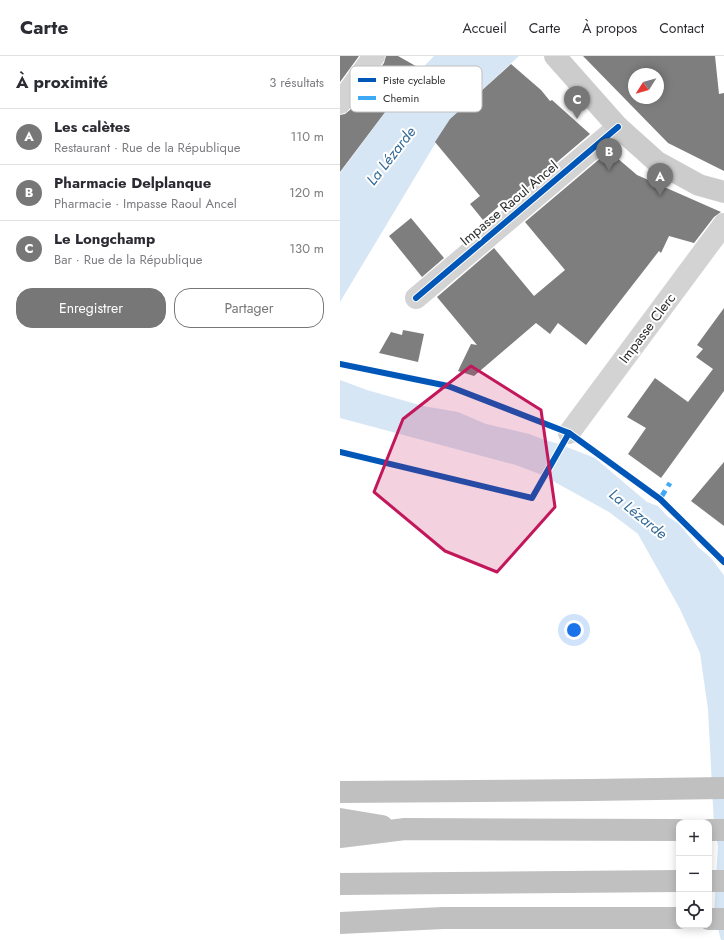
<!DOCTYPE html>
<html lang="fr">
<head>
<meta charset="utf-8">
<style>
	:root { --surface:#fff; --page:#f2f2f3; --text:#2b2b33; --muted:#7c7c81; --line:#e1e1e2; --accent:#777 }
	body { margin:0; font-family:Jost,sans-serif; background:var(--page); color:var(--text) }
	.controls { position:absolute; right:12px; bottom:12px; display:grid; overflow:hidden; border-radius:8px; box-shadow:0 2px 10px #0003 }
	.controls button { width:36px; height:36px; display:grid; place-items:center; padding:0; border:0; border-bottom:1px solid var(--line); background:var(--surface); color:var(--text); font:20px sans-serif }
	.compass { position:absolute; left:288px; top:12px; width:36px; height:36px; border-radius:50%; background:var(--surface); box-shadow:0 2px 10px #0003; rotate:233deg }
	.you { position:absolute; left:234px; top:574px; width:14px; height:14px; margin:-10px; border:3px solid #fff; border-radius:50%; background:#1a73e8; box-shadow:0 0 0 6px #1a73e833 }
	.badge { display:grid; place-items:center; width:26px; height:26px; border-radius:50%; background:var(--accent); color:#fff; font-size:13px; font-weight:700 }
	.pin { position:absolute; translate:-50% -33px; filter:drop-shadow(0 1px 2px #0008) }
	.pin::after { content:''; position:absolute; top:21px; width:14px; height:12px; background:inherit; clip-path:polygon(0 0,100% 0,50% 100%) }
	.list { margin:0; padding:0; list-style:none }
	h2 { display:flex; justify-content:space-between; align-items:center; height:52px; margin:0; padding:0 16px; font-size:17px }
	h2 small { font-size:13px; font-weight:400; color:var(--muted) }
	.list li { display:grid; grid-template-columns:26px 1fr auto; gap:12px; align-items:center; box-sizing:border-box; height:56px; padding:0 16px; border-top:1px solid var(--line) }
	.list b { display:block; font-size:15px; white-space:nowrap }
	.list p { margin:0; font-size:13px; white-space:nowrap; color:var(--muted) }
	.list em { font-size:13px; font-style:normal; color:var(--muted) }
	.actions { display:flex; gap:8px; padding:12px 16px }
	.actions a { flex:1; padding:9px 0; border:1px solid var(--accent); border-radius:16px; text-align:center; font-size:14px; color:var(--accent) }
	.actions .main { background:var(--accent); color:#fff }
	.icon { flex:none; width:22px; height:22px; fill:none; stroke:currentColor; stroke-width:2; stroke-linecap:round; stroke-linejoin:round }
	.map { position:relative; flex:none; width:384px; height:884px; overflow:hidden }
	header { display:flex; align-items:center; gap:24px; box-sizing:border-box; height:56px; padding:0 20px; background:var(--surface); border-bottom:1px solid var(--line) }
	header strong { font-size:19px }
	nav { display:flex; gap:22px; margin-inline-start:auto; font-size:14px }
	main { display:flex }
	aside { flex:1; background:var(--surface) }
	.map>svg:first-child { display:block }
	.water { fill:#d6e6f4 }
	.building { fill:#7e7e7e; fill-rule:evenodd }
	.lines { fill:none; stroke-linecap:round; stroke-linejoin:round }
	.street { stroke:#d3d3d3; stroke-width:22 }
	.secondary { stroke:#ccc; stroke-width:22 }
	.highway { stroke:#c0c0c0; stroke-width:22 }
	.quiet { stroke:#3fa9f5; stroke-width:5; stroke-dasharray:10 5; stroke-linecap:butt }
	.cycleway-casing { stroke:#fff; stroke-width:8 }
	.cycleway { stroke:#0057b8; stroke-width:6 }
	.marked { fill:#c2185b; fill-opacity:0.2; stroke:#c2185b; stroke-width:3; stroke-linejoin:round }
	.labels { text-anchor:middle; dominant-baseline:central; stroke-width:4; stroke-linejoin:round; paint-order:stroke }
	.street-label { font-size:14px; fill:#2e2e2e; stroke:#fff }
	.water-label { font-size:15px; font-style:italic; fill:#346a98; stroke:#fff }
	.key { fill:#fff; stroke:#c0c0c0; stroke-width:1 }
	.key-label { font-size:11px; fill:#2e2e2e }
</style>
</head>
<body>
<header>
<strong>Carte</strong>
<nav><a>Accueil</a><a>Carte</a><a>À propos</a><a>Contact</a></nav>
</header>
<main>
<aside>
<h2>À proximité<small>3 résultats</small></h2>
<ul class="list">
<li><span class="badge">A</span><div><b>Les calètes</b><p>Restaurant · Rue de la République</p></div><em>110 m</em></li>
<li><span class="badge">B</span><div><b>Pharmacie Delplanque</b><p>Pharmacie · Impasse Raoul Ancel</p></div><em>120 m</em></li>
<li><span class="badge">C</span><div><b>Le Longchamp</b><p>Bar · Rue de la République</p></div><em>130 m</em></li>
</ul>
<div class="actions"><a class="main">Enregistrer</a><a>Partager</a></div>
</aside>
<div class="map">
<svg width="384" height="884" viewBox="0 0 384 884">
	<rect width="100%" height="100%" fill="#fff"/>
	<g class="water">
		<polygon points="94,0 179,0 110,63 0,246 0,117 64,31"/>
		<polygon points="0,324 27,334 83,350 118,356 146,368 189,378 202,383 219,388 255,402 307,446 318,450 327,460 339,468 358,491 371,502 383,518 384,520 384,884 381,884 374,858 378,790 374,769 368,653 360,597 340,553 298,478 269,456 202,419 176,409 0,362"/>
	</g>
	<g class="building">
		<polygon points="0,0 19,0 0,26"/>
		<polygon points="46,0 58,0 81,13 64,31 0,116 0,59 5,58 10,54 44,7"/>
		<path d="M 243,0 L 375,0 L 379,38 L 384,37 L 384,115 L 328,87 ZM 294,18 L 318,18 L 318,42 L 294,42 Z"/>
		<polygon points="171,8 201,34 210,45 212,44 250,78 169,147 166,144 143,164 130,148 140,140 95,86 110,63"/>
		<polygon points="269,95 297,119 381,156 374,161 354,187 329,180 321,197 319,195 246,289 218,267 210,278 196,267 134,320 118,315 131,288 137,289 97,241 154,192 194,240 225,214 185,166"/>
		<polygon points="71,162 104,202 82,221 49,180"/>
		<polygon points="384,252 384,335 321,422 288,398 306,372 287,361 315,322 348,346 373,313 356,301 363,293 357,289"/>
		<polygon points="63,274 84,278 78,306 39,297 51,276 62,279"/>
		<polygon points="384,406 384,470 351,445"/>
	</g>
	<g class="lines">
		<g class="street">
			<polyline points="0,47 34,0"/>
			<polyline points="76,242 278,71"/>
			<polyline points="229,377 384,168"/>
		</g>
		<polyline class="secondary" points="215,0 278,71 317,106 359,129 384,136"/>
		<g class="highway">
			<polyline points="0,736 250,734 384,732"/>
			<polyline points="0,763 42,770"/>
			<polyline points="369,774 384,774"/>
			<polyline points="0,781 65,773 339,774"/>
			<polyline points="369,825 384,825"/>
			<polyline points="0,828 339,825"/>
			<polyline points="369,863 384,863"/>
			<polyline points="0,867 103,862 339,862"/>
		</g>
		<polyline class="quiet" points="320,443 330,427"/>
		<g class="cycleway-casing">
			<g id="cycleway">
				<polyline points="76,242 278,71"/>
				<polyline points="0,308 108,330 229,377 320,443 384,506"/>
				<polyline points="0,396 192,442 229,377"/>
			</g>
		</g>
		<use href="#cycleway" class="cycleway"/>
	</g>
	<path class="marked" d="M 131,310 L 201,354 L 215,451 L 157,516 L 105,495 L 34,436 L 63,363 Z"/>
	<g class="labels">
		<g class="street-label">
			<text transform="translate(169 147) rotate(-40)">Impasse Raoul Ancel</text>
			<text transform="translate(307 272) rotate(-53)">Impasse Clerc</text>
		</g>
		<g class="water-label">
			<text transform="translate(51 100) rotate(-52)">La Lézarde</text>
			<text transform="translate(298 458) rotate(39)">La Lézarde</text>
		</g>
	</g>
	<rect x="10" y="10" width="132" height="46" rx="6" class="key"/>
	<rect x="18" y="22" width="18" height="4" fill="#0057b8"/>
	<rect x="18" y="40" width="18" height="4" fill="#3fa9f5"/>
	<g class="key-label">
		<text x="43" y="28">Piste cyclable</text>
		<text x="43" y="46">Chemin</text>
	</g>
</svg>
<div class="controls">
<button>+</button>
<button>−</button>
<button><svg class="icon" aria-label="locate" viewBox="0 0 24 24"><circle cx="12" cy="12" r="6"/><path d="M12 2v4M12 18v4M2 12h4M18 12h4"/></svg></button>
</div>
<svg class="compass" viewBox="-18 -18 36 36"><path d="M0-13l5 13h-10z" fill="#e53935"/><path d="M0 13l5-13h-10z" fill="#7c7c81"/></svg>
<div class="you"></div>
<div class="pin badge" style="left:320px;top:140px">A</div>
<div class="pin badge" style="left:269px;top:115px">B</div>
<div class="pin badge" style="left:237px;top:63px">C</div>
</div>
</main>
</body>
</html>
